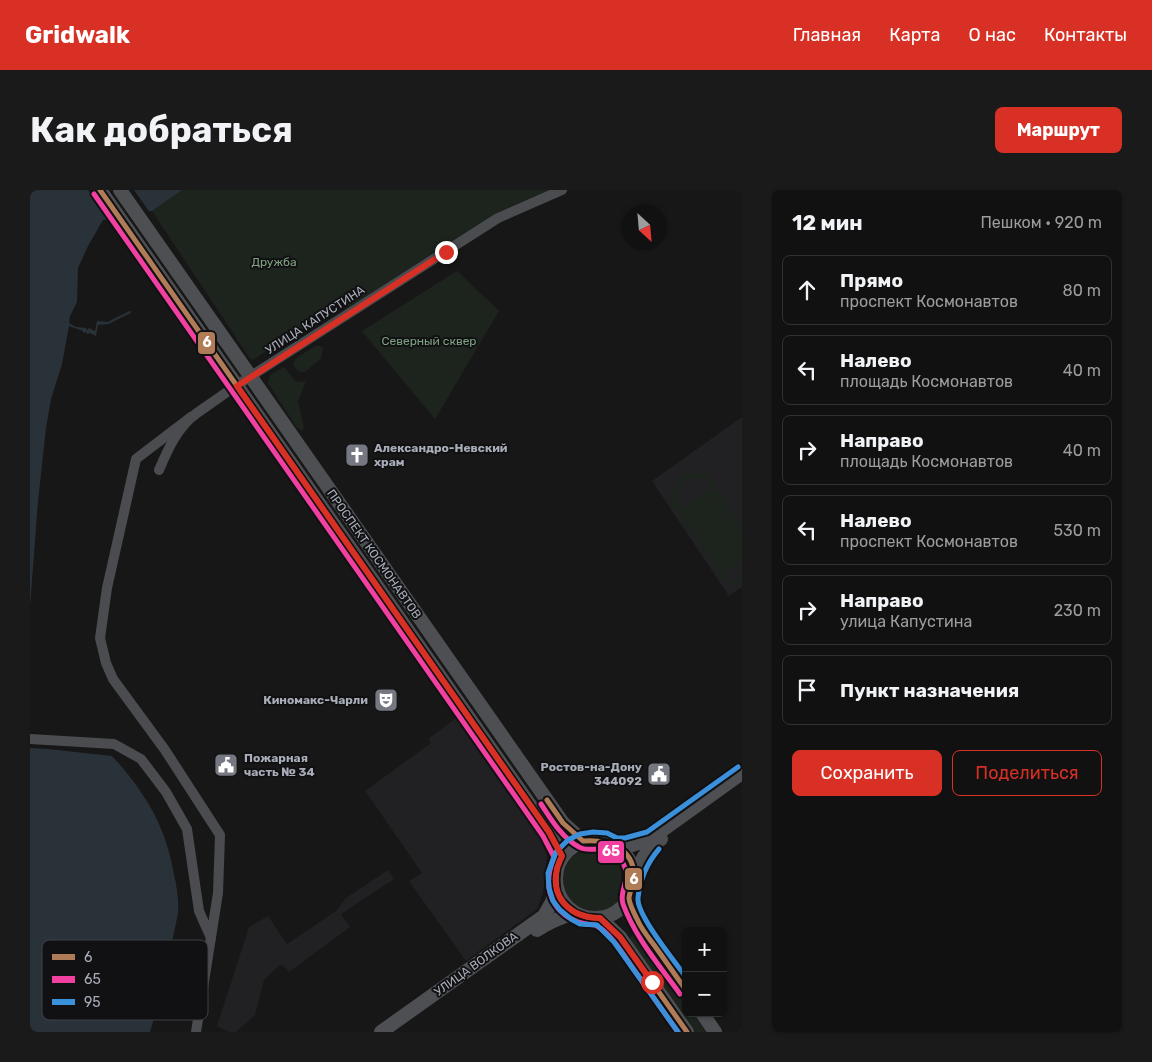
<!DOCTYPE html>
<html lang="ru">
<head>
<meta charset="utf-8">
<style>
	:root { --surface:#111; --page:#1a1a1a; --text:#f1f3f6; --muted:#9c9d9f; --line:#303131; --accent:#d93025 }
	body { margin:0; font-family:Rubik,sans-serif; background:var(--page); color:var(--text) }
	.controls { position:absolute; right:15px; bottom:15px; display:grid; overflow:hidden; border-radius:8px; box-shadow:0 1px 4px #0004 }
	.controls button { width:45px; height:45px; display:grid; place-items:center; padding:0; border:0; border-bottom:1px solid var(--line); background:var(--surface); color:var(--text); font:25px sans-serif }
	.compass { position:absolute; left:592px; top:15px; width:45px; height:45px; border-radius:50%; background:var(--surface); box-shadow:0 1px 4px #0004; rotate:154deg }
	.stop { position:absolute; width:15px; height:15px; margin:-11px; border:4px solid #d93025; border-radius:50%; background:#fff }
	.stop.end { background:#d93025; border-color:#fff; box-shadow:0 1px 5px #0008 }
	.list { margin:0; padding:0; list-style:none }
	h2 { display:flex; justify-content:space-between; align-items:center; height:65px; margin:0; padding:0 20px; font-size:21px }
	h2 small { font-size:16px; font-weight:400; color:var(--muted) }
	.list li { display:grid; grid-template-columns:32px 1fr auto; gap:15px; align-items:center; box-sizing:border-box; height:70px; margin:0 10px 10px; padding:0 10px; border:1px solid var(--line); border-radius:8px }
	.list b { display:block; font-size:19px; white-space:nowrap }
	.list p { margin:0; font-size:16px; white-space:nowrap; color:var(--muted) }
	.list em { font-size:16px; font-style:normal; color:var(--muted) }
	.actions { display:flex; gap:10px; padding:15px 20px }
	.actions a { flex:1; padding:11px 0; border:1px solid var(--accent); border-radius:8px; text-align:center; font-size:18px; color:var(--accent) }
	.actions .main { background:var(--accent); color:#fff }
	.icon { flex:none; width:28px; height:28px; fill:none; stroke:currentColor; stroke-width:2; stroke-linecap:round; stroke-linejoin:round }
	.map { position:relative; flex:none; width:712px; height:842px; overflow:hidden; border-radius:8px }
	header { display:flex; align-items:center; gap:30px; box-sizing:border-box; height:70px; padding:0 25px; background:var(--accent); color:#fff }
	header strong { font-size:24px }
	nav { display:flex; gap:28px; margin-inline-start:auto; font-size:18px }
	.intro { display:flex; align-items:center; justify-content:space-between; box-sizing:border-box; height:120px; padding:0 30px }
	h1 { margin:0; font-size:35px }
	.button { padding:12px 22px; border-radius:8px; background:var(--accent); color:#fff; font-size:18px; font-weight:700 }
	main { display:flex; gap:30px; padding:0 30px }
	aside { flex:1; background:var(--surface); border-radius:8px; box-shadow:0 1px 4px #0004 }
	.map>svg:first-child { display:block }
	.built { fill:#212123 }
	.green { fill:#1d241e }
	.water { fill:#2a3239 }
	.pier { fill:#171717 }
	.lines { fill:none; stroke-linecap:round; stroke-linejoin:round }
	.stream { stroke:#2a3239; stroke-width:2 }
	.minor { stroke:#4b4c50; stroke-width:10 }
	.major { stroke:#4d4f52; stroke-width:14 }
	.bus-1-casing { stroke:#111113; stroke-width:9 }
	.bus-2-casing { stroke:#111113; stroke-width:9 }
	.bus-3-casing { stroke:#111113; stroke-width:9 }
	.bus-1 { stroke:#b07c57; stroke-width:5 }
	.bus-2 { stroke:#f240a1; stroke-width:5 }
	.bus-3 { stroke:#3a90db; stroke-width:5 }
	.route { stroke:#d93025; stroke-width:6 }
	.labels { text-anchor:middle; dominant-baseline:central; stroke-width:4; stroke-linejoin:round; paint-order:stroke }
	.park-label { font-size:12px; fill:#7fa381; stroke:#111113 }
	.street-label { font-size:12px; fill:#a8adb8; stroke:#111113 }
	.poi-label { font-size:12px; font-weight:bold; fill:#a8adb8; stroke:#111113; text-anchor:start }
	.key { fill:#111113; stroke:#3e4045; stroke-width:1 }
	.key-label { font-size:14px; fill:#a8adb8 }
	.line-badge { stroke:#111113; stroke-width:2 }
	.badge-label { font-size:14px; text-anchor:middle; font-weight:bold; fill:#fff }
</style>
</head>
<body>
<header>
<strong>Gridwalk</strong>
<nav><a>Главная</a><a>Карта</a><a>О нас</a><a>Контакты</a></nav>
</header>
<div class="intro"><h1>Как добраться</h1><a class="button">Маршрут</a></div>
<main>
<div class="map">
<svg width="712" height="842" viewBox="0 0 712 842">
	<rect width="100%" height="100%" fill="#171717"/>
	<g class="built">
		<polygon points="712,227 712,397 699,406 622,291"/>
		<polygon points="426,528 510,647 517,666 513,703 507,719 436,771 379,691 392,683 335,601 401,553 398,549"/>
		<polygon points="358,680 364,689 311,724 320,737 259,782 254,776 250,775 234,790 225,825 206,842 199,842 187,836 219,737 238,726 257,754 306,721 316,708"/>
	</g>
	<g class="green">
		<polygon points="152,0 520,0 470,21 407,63 319,117 314,111 223,170 219,167 122,21"/>
		<polygon points="427,81 469,121 405,229 332,141"/>
		<polygon points="285,156 290,156 293,158 291,168 275,182 268,181 263,175 265,169"/>
		<polygon points="254,177 266,192 276,191 268,211 274,237 272,241 267,238 238,193 240,185"/>
		<path d="M 666,283 L 678,286 L 712,335 L 712,342 L 675,289 C 659,284 645,294 645,311 L 697,387 L 706,390 L 712,389 L 712,394 L 706,394 L 694,391 L 640,312 C 641,296 650,285 666,283 Z"/>
		<polygon points="680,299 712,344 712,371 696,383 651,319"/>
		<circle cx="565" cy="690" r="32"/>
		<polygon points="606,743 656,814 656,823 663,823 676,842 665,842 599,748"/>
	</g>
	<g class="water">
		<polygon points="0,0 152,0 122,21 73,30 58,56 48,78 47,112 40,126 39,133 46,137 56,138 57,140 59,138 65,141 67,131 78,132 78,134 68,135 66,146 60,143 57,144 56,142 53,143 53,141 39,136 32,174 21,209 16,238 8,311 0,416"/>
		<path d="M 0,558 L 18,559 L 82,566 C 115,602 136,636 144,685 C 147,697 149,711 148,723 C 146,734 143,746 141,757 C 135,786 128,814 120,842 L 0,842 Z"/>
	</g>
	<polygon class="pier" points="58,0 104,0 121,24 80,31"/>
	<g class="lines">
		<polyline class="stream" points="78,133 100,122"/>
		<g class="minor">
			<polyline points="161,227 106,269 77,398 70,448 76,473 83,489 135,560 190,645 188,703 166,842"/>
			<path d="M 129,280 C 138,259 148,236 167,223 L 207,195 L 468,28 L 532,0"/>
			<polyline points="0,549 84,554 111,569 136,602 157,639 169,721 181,748"/>
		</g>
		<g class="major">
			<polyline points="70,0 519,642 532,666"/>
			<polyline points="90,0 533,633 553,651"/>
			<circle cx="565" cy="689" r="39"/>
			<polyline points="585,655 602,655 620,649 712,583"/>
			<path d="M 604,686 C 611,671 617,658 631,649"/>
			<polyline points="599,709 609,734 656,800"/>
			<polyline points="570,728 590,747 657,842"/>
			<path d="M 507,740 C 519,732 531,727 545,723"/>
			<polyline points="672,823 685,842"/>
			<polyline points="351,842 514,726 522,712 526,696"/>
		</g>
		<g class="bus-1-casing">
			<g id="bus-1">
				<polyline points="70,0 519,642 532,666 527,678 526,690 527,701 531,710 538,717 546,723 557,727 570,728 590,747 657,842"/>
				<path d="M 517,610 L 533,633 L 553,651 C 576,649 603,657 604,685 C 604,693 600,700 599,708 C 599,714 606,727 609,733 C 613,741 619,748 624,755 C 635,770 645,785 656,800"/>
			</g>
		</g>
		<g class="bus-2-casing">
			<g id="bus-2">
				<path d="M 64,4 L 513,646 L 524,667 C 518,682 515,699 525,714 C 532,725 544,732 556,734 C 560,735 564,734 567,736 C 581,744 593,764 602,777 C 617,798 632,820 648,842"/>
				<path d="M 511,614 C 521,629 532,648 549,657 C 560,664 577,651 591,670 C 604,688 588,700 593,714 C 605,747 629,775 650,804"/>
			</g>
		</g>
		<g class="bus-3-casing">
			<g id="bus-3">
				<path d="M 629,659 C 617,673 610,689 608,708 C 606,724 645,772 656,787"/>
				<polyline points="648,842 584,752 567,735 550,734 541,729 530,720 523,711 519,698 518,683 526,662 538,650 550,644 563,642 577,643 587,648 595,648 617,642 708,577"/>
			</g>
		</g>
		<use href="#bus-1" class="bus-1"/>
		<use href="#bus-2" class="bus-2"/>
		<use href="#bus-3" class="bus-3"/>
	</g>
	<g class="lines">
		<path class="route" d="M 416,62 L 207,196 L 519,642 L 532,666 C 515,699 534,728 570,728 L 590,747 L 622,792"/>
	</g>
	<defs>
		<g id="church-square" transform="scale(1.25)"><rect x="-9" y="-9" width="18" height="18" rx="4" fill="#757880" stroke="#111113"/><path d="M-1.2-6h2.4v3.5h3.3v2.4h-3.3V6h-2.4V-.1h-3.3v-2.4h3.3Z" fill="#fff"/></g>
		<g id="theatre-square" transform="scale(1.25)"><rect x="-9" y="-9" width="18" height="18" rx="4" fill="#757880" stroke="#111113"/><path d="M-5-5.5Q0-4 5-5.5V0Q5 5 0 6Q-5 5-5 0ZM-3.3-2.5H-1v1.5H-3.3ZM1-2.5H3.3v1.5H1ZM-2.8 1Q0 5.5 2.8 1Z" fill="#fff"/></g>
		<g id="civic-square" transform="scale(1.25)"><rect x="-9" y="-9" width="18" height="18" rx="4" fill="#757880" stroke="#111113"/><path d="M-.6-6.5H3V-4.5H.6V-3L4-1V1h2V6H-6V1h2V-1L-.6-3ZM-1.2 2.5V6h2.4V2.5Z" fill="#fff"/></g>
	</defs>
	<g fill-rule="evenodd">
		<use href="#church-square" x="327" y="265"/>
		<use href="#theatre-square" x="356" y="510"/>
		<use href="#civic-square" x="196" y="575"/>
		<use href="#civic-square" x="629" y="584"/>
	</g>
	<g class="labels">
		<g class="park-label">
			<text x="244" y="72">Дружба</text>
			<text x="399" y="151">Северный сквер</text>
		</g>
		<g class="street-label">
			<text transform="translate(285 130) rotate(-33)">УЛИЦА КАПУСТИНА</text>
			<text transform="translate(344 364) rotate(55)">ПРОСПЕКТ КОСМОНАВТОВ</text>
			<text transform="translate(446 774) rotate(-36)">УЛИЦА ВОЛКОВА</text>
		</g>
		<g class="poi-label">
			<text x="344" y="258">Александро-Невский<tspan x="344" dy="14">храм</tspan></text>
			<text x="338" y="510" text-anchor="end">Киномакс-Чарли</text>
			<text x="214" y="568">Пожарная<tspan x="214" dy="14">часть № 34</tspan></text>
			<text x="612" y="577" text-anchor="end">Ростов-на-Дону<tspan x="612" dy="14">344092</tspan></text>
		</g>
	</g>
	<rect x="12" y="750" width="166" height="80" rx="8" class="key"/>
	<rect x="22" y="764" width="23" height="6" fill="#b07c57"/>
	<rect x="22" y="786" width="23" height="7" fill="#f240a1"/>
	<rect x="22" y="809" width="23" height="6" fill="#3a90db"/>
	<g class="key-label">
		<text x="54" y="772">6</text>
		<text x="54" y="794">65</text>
		<text x="54" y="817">95</text>
	</g>
	<g class="line-badge">
		<rect x="167" y="141" width="19" height="24" rx="5" fill="#b07c57"/>
		<rect x="567" y="650" width="28" height="24" rx="5" fill="#f240a1"/>
		<rect x="594" y="677" width="19" height="24" rx="5" fill="#b07c57"/>
	</g>
	<g class="badge-label">
		<text x="177" y="157">6</text>
		<text x="581" y="666">65</text>
		<text x="604" y="694">6</text>
	</g>
</svg>
<div class="controls">
<button>+</button>
<button>−</button>
</div>
<svg class="compass" viewBox="-18 -18 36 36"><path d="M0-13l5 13h-10z" fill="#e53935"/><path d="M0 13l5-13h-10z" fill="#9c9d9f"/></svg>
<div class="stop" style="left:622px;top:792px"></div>
<div class="stop end" style="left:416px;top:62px"></div>
</div>
<aside>
<h2>12 мин<small>Пешком · 920 m</small></h2>
<ul class="list">
<li><svg class="icon" aria-label="ahead" viewBox="0 0 24 24"><path d="M12 20V5M6 11l6-6 6 6"/></svg><div><b>Прямо</b><p>проспект Космонавтов</p></div><em>80 m</em></li>
<li><svg class="icon" aria-label="left" viewBox="0 0 24 24"><path d="M17 20v-9H6M10 6l-5 5 5 5"/></svg><div><b>Налево</b><p>площадь Космонавтов</p></div><em>40 m</em></li>
<li><svg class="icon" aria-label="right" viewBox="0 0 24 24"><path d="M7 20v-9h11M14 6l5 5-5 5"/></svg><div><b>Направо</b><p>площадь Космонавтов</p></div><em>40 m</em></li>
<li><svg class="icon" aria-label="left" viewBox="0 0 24 24"><path d="M17 20v-9H6M10 6l-5 5 5 5"/></svg><div><b>Налево</b><p>проспект Космонавтов</p></div><em>530 m</em></li>
<li><svg class="icon" aria-label="right" viewBox="0 0 24 24"><path d="M7 20v-9h11M14 6l5 5-5 5"/></svg><div><b>Направо</b><p>улица Капустина</p></div><em>230 m</em></li>
<li><svg class="icon" aria-label="arrive" viewBox="0 0 24 24"><path d="M6 21V4h12l-3 4 3 4H6"/></svg><div><b>Пункт назначения</b></div></li>
</ul>
<div class="actions"><a class="main">Сохранить</a><a>Поделиться</a></div>
</aside>
</main>
</body>
</html>
